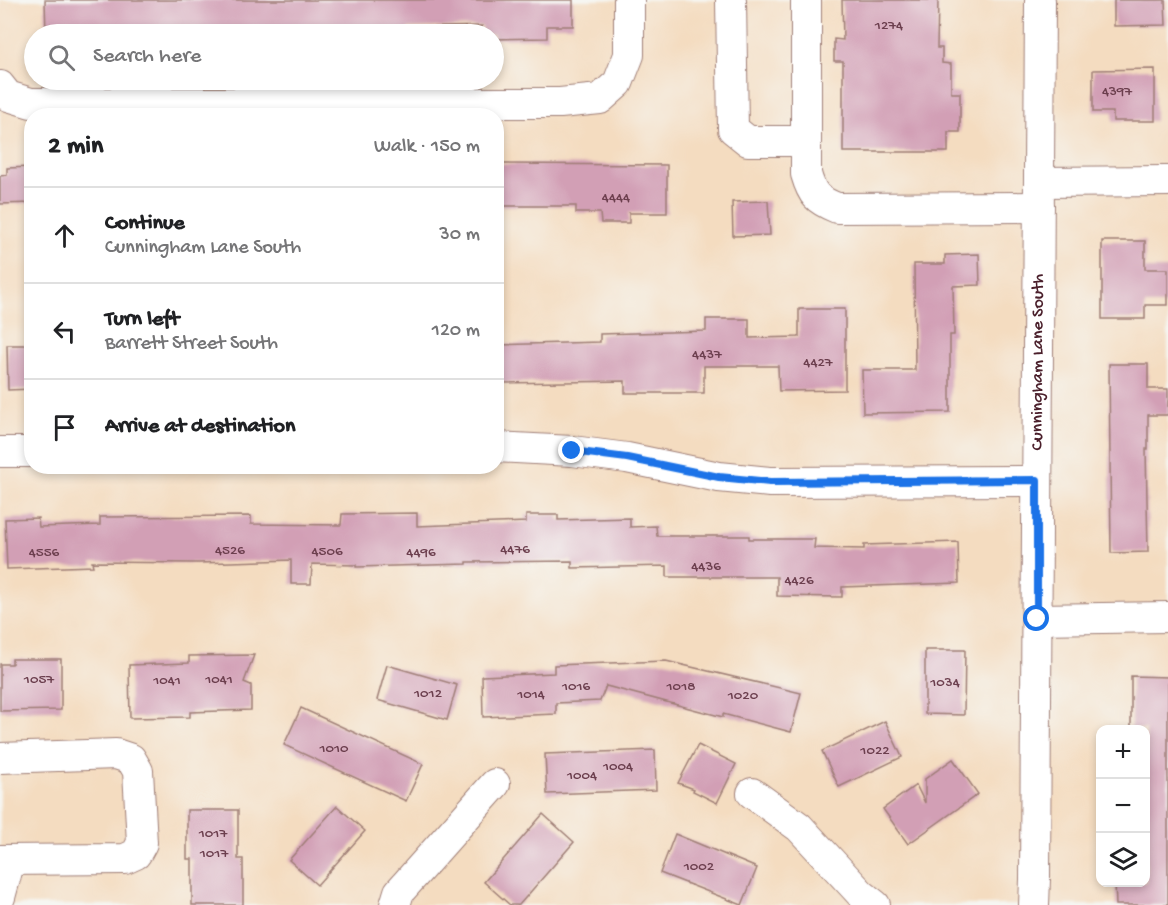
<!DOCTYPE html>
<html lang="en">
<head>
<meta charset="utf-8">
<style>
	:root { --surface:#fff; --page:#f2f2f2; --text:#202124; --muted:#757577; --line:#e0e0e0 }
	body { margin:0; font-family:"Gochi Hand",sans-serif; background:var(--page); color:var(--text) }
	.controls { position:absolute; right:18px; bottom:18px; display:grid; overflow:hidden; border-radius:12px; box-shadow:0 3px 9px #0003 }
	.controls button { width:54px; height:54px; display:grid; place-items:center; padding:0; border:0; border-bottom:2px solid var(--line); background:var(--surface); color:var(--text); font:30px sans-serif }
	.stop { position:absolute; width:18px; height:18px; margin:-14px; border:4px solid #1a73e8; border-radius:50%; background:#fff }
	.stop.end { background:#1a73e8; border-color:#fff; box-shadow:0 2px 6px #0008 }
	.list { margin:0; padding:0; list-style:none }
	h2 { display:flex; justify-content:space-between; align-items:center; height:78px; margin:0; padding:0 24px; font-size:26px }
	h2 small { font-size:20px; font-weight:400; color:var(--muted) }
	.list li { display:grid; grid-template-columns:39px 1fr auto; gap:18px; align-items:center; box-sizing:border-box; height:96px; padding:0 24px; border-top:2px solid var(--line) }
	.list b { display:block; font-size:22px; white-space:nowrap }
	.list p { margin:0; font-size:20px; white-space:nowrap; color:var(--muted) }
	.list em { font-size:20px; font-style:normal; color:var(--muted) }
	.icon { flex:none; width:33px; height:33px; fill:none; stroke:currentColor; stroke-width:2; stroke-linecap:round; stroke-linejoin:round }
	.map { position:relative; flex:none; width:1168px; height:905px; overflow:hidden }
	.search { position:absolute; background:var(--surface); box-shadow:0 3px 9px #0003; left:24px; top:24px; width:480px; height:66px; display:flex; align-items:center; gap:15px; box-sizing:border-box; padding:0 21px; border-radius:33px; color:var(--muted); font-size:22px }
	.panel { position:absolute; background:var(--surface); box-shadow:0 3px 9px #0003; left:24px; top:108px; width:480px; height:366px; border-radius:24px }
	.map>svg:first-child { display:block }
	.building { fill:#d29fb5 }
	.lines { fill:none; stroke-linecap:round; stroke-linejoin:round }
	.minor-casing { stroke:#9f7e76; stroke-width:32 }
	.minor { stroke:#fff; stroke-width:30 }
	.route { stroke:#1a73e8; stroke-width:8 }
	.labels { text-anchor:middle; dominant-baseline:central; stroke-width:5; stroke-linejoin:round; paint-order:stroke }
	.number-label { font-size:15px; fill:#6c3f4e }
	.street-label { font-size:18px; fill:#4a1f2b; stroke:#f6f6f2 }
</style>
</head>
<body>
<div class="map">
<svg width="1168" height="905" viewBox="0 0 1168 905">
	<rect width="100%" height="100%" fill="#f6f6f2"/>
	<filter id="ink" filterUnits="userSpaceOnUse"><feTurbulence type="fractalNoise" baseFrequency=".0167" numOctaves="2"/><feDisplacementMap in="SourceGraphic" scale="12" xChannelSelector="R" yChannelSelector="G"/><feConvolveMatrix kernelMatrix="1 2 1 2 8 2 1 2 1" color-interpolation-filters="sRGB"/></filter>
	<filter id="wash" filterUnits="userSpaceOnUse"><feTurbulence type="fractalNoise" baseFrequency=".008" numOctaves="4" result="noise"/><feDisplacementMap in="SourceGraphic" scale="24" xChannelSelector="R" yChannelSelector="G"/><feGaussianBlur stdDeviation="1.35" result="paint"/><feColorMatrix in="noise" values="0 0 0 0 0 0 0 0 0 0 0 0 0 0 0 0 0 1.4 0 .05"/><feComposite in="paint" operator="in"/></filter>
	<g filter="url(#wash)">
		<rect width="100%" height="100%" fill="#f4dcc0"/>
		<g id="blocks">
			<g class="building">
				<polygon points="45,0 573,0 573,26 547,26 547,38 494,39 494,34 482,34 482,26 408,28 408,34 257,34 257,31 212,31 212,34 46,34"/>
				<polygon points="842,0 938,0 937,48 942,48 942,63 951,64 951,93 960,93 960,132 948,132 948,152 843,152 843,61 834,61 834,39 843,40"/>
				<polygon points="1114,0 1165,0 1166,25 1114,26"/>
				<polygon points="1155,69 1155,121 1113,121 1113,112 1093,112 1093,70"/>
				<polygon points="496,164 667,165 667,213 629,213 629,223 601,223 600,213 576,213 576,206 496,206"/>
				<polygon points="32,167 32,203 0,204 0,176 7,175 7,168"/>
				<polygon points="768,201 770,235 733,236 732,202"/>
				<polygon points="1102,241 1145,241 1145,269 1168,269 1168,305 1145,305 1145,319 1102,319"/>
				<polygon points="979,254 980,285 953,286 954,335 950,335 950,412 863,413 862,370 915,370 914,264 945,264 945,255"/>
				<polygon points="799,309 845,309 845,390 779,391 778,366 704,366 704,393 625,393 625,381 496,383 496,345 600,342 600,334 706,331 706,319 749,319 749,338 799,337"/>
				<polygon points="7,345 32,345 32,389 8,390"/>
				<polygon points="1109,364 1148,364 1148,389 1168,389 1168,415 1148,415 1148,449 1146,449 1148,552 1111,553"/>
				<polygon points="417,513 417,526 526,522 526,515 558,515 558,520 630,518 630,527 656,526 657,536 749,536 749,539 815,539 814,548 864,549 864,545 958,542 959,583 842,587 842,597 777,596 777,577 667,577 667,566 572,568 572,561 467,562 467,564 356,567 356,565 312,564 311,584 291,584 291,560 198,563 92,562 93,566 7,569 5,519 38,518 39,527 100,525 100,517 251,516 251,524 341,525 342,514"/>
				<polygon points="925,650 965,650 964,715 925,714"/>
				<polygon points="254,655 244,682 251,685 251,710 190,712 190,717 130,718 129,665 189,663 189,656"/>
				<polygon points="12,659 61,659 61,710 0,711 0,664 12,664"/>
				<polygon points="666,661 801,693 791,732 723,714 723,717 606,686 600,701 556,703 556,714 483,717 482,676 554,673 554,665"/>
				<polygon points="387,665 457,685 447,720 377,700"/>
				<polygon points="1131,676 1168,677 1168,905 1116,905 1115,882 1146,882 1146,729 1131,729"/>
				<polygon points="301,708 423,764 406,801 284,745"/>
				<polygon points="885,721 902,757 839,787 822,751"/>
				<polygon points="698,745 736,764 717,803 693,791 694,789 678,783"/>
				<polygon points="655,750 656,790 547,794 545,754"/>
				<polygon points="953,759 978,794 908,844 883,809 916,785 925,803 925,779"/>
				<polygon points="337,806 365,831 317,885 289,860"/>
				<polygon points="187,810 238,810 238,859 243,859 243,905 192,905 192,859 187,859"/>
				<polygon points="543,814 574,842 519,905 510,905 484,882"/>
				<polygon points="675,834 757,868 742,905 660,873"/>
			</g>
		</g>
	</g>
	<g filter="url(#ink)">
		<use href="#blocks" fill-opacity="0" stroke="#9f7e76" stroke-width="1.5"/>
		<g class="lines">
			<g class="minor-casing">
				<g id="minor">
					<polyline points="731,0 733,129 748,141 806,141"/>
					<path d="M 806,0 L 806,174 C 812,195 817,200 837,208 L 1039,207"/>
					<polyline points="0,86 8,96 31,103 560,103 600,99 618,83 629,55 629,0"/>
					<polyline points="1039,182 1168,181"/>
					<polyline points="496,447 572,451 627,458 719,477 770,482 1037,481"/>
					<polyline points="0,452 32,452"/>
					<polyline points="1037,619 1168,617"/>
					<polyline points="0,758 116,754 131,759 138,771 142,843 136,854 125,859 0,860"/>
					<polyline points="752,793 799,827 861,894 875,905"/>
					<polyline points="0,897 10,860"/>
					<polyline points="395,905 399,892 495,784"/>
					<path id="s1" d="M 1034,905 L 1035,879 L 1040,0"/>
				</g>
			</g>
			<use href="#minor" class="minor"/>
		</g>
	</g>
	<g class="lines" filter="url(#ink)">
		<polyline class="route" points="572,451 627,458 719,477 770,482 1037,480 1037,619"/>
	</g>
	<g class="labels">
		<g class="number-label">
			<text x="889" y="26">1274</text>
			<text x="1117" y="92">4397</text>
			<text x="616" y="198">4444</text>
			<text x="707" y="355">4437</text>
			<text x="818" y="363">4427</text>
			<text x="515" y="550">4476</text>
			<text x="230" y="551">4526</text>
			<text x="327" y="552">4506</text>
			<text x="44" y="553">4556</text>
			<text x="421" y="553">4496</text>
			<text x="706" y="567">4436</text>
			<text x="799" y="581">4426</text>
			<text x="39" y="680">1057</text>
			<text x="219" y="680">1041</text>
			<text x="167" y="681">1041</text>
			<text x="945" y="683">1034</text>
			<text x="576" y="687">1016</text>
			<text x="681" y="687">1018</text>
			<text x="428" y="694">1012</text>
			<text x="531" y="695">1014</text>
			<text x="743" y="696">1020</text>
			<text x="334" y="749">1010</text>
			<text x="875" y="751">1022</text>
			<text x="618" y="767">1004</text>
			<text x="582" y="776">1004</text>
			<text x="213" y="834">1017</text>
			<text x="214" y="854">1017</text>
			<text x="699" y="867">1002</text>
		</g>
		<g class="street-label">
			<text stroke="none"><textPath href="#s1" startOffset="543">Cunningham Lane South</textPath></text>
		</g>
	</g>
</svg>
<div class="controls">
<button>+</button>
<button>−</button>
<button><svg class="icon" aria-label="layers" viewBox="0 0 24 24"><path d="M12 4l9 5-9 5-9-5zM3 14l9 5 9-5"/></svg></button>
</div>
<div class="stop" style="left:1037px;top:619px"></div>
<div class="stop end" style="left:572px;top:451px"></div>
<div class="search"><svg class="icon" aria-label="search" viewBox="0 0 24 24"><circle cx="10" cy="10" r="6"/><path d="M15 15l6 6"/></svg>Search here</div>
<section class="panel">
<h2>2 min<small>Walk · 150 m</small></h2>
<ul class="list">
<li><svg class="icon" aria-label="ahead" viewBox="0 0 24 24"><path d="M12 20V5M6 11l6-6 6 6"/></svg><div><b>Continue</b><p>Cunningham Lane South</p></div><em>30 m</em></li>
<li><svg class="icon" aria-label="left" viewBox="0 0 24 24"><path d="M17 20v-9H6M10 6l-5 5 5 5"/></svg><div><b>Turn left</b><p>Barrett Street South</p></div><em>120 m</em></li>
<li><svg class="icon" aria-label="arrive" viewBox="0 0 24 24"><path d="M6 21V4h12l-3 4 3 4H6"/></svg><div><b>Arrive at destination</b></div></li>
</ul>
</section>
</div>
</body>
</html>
